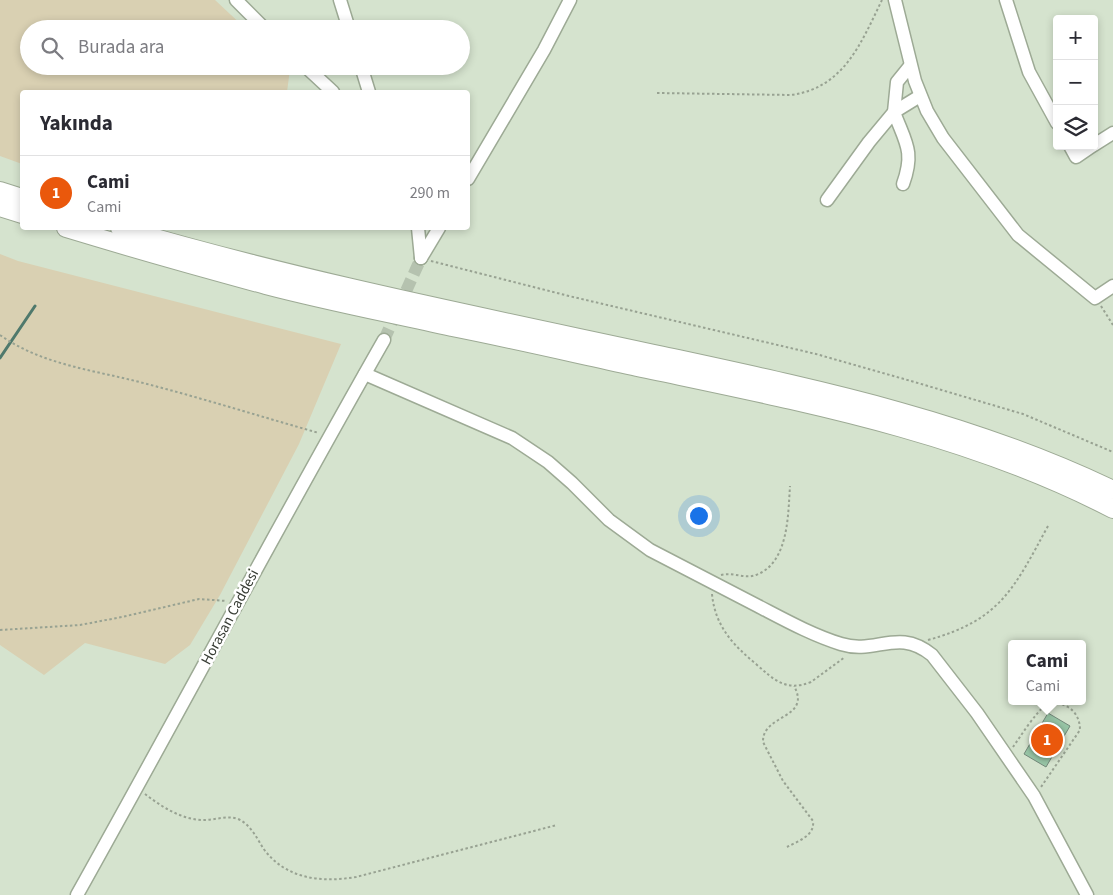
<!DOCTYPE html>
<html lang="tr">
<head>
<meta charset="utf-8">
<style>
	:root { --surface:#fff; --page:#f2f2f3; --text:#2b2b33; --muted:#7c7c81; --line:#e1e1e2; --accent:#ea580c }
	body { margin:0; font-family:"Source Sans 3",sans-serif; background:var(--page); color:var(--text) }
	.controls { position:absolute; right:15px; top:15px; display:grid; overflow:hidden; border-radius:5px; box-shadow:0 2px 8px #0003 }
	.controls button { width:45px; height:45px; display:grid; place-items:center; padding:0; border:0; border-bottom:1px solid var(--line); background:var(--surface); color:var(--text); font:25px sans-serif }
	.you { position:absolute; left:698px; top:515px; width:18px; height:18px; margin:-12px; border:4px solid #fff; border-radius:50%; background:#1a73e8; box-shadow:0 0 0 8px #1a73e833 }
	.badge { display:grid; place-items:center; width:32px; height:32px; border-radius:50%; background:var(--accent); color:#fff; font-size:16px; font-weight:700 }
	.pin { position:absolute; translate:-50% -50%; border:2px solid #fff; box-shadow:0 1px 5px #0006 }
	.popup { position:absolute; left:1008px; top:640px; width:78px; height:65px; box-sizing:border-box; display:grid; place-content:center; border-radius:5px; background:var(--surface); filter:drop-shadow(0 1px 4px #0005); font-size:16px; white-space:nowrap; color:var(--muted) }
	.popup b { font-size:19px; color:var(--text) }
	.popup::after { content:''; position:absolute; left:50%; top:100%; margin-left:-10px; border:10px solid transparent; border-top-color:var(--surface) }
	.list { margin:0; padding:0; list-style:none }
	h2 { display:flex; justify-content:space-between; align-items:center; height:65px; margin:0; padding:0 20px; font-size:21px }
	h2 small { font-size:16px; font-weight:400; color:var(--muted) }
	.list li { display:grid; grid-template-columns:32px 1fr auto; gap:15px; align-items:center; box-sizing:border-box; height:75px; padding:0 20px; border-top:1px solid var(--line) }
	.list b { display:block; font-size:19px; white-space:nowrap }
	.list p { margin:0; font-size:16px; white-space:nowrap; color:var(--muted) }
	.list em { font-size:16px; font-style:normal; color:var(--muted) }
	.icon { flex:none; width:28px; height:28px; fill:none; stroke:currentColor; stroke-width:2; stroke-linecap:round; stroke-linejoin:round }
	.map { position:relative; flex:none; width:1113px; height:895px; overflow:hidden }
	.search { position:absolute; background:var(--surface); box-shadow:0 2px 8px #0003; left:20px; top:20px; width:450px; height:55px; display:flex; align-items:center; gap:12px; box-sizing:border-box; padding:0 18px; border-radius:28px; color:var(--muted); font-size:19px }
	.panel { position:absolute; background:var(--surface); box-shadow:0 2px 8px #0003; left:20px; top:90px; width:450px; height:140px; border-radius:5px }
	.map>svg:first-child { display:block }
	.green { fill:#d9d0b2 }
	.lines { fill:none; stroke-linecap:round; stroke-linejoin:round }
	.stream { stroke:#4f796c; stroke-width:3 }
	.building { fill:#96c3a4; stroke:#728779 }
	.minor-tunnel { stroke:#b5c2af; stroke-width:12; stroke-dasharray:12 6; stroke-linecap:butt }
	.minor-casing { stroke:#9daa95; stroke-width:15 }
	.highway-casing { stroke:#9daa95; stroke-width:20 }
	.path { stroke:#98a292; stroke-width:2; stroke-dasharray:2.5 2.5; stroke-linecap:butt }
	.minor { stroke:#fff; stroke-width:12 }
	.highway { stroke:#fff; stroke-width:18 }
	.labels { text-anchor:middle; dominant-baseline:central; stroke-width:5; stroke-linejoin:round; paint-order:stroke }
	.street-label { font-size:15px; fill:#373c34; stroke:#fff }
</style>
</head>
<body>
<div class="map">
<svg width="1113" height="895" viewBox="0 0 1113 895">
	<rect width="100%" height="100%" fill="#d5e3ce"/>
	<g class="green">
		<polygon points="0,0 215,0 246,29 29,29 29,66 287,66 290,69 287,92 22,92 22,164 0,156"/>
		<polygon points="0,254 18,261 341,344 299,444 220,595 190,645 165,664 85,643 44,675 0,645"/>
	</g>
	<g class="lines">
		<polyline class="stream" points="0,358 35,306"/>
	</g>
	<polygon class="building" points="1048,713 1070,726 1046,767 1024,754"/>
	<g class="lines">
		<polyline class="minor-tunnel" points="384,340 421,258"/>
		<g class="minor-casing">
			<g id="minor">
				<polyline points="236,0 265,29"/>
				<polyline points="340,0 349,29"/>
				<polyline points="895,0 915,81 927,111 943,138 1018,235 1095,298 1113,286"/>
				<polyline points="1006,0 1029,72 1057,123"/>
				<polyline points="305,66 333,92"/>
				<polyline points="361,66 369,92"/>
				<polyline points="1094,145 1113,133"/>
				<polyline points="1070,146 1076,157 1092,146"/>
				<polyline points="468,179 544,50 570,0"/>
				<path d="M 903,184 C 915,151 905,142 894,112 L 920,96"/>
				<polyline points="827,200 869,142 894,112 897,82 910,66"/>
				<polyline points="418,228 421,258"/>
				<polyline points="421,258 439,228"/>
				<path d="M 365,374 L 512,438 L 548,462 L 572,483 L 609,520 L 650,550 C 686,569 722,587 758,606 C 785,620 812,635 841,644 C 876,655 898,627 932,655 L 977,713 L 1034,796 L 1087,895"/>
				<path d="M 77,895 C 180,711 279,524 384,340"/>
			</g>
		</g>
		<g class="highway-casing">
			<g id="highway">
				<polyline points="0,191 22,198"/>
				<polyline points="0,207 22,214"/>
				<path d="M 66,228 C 132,248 199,267 266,285 C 327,301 390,313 452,327 C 513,339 573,353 633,366 C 797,401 963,431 1113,509"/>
				<path d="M 120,228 C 297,280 478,316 659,355 C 816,389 967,420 1113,490"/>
			</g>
		</g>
		<g class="path">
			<path d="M 657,93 L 791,95 C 844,88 861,43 882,0"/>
			<polyline points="431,261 569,296 816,354 911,381 1023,414 1113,452"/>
			<polyline points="1101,306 1113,325"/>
			<path d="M 0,335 C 44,366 96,370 147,384 C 205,399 262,417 319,433"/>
			<path d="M 721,575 C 733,572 745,579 756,575 C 789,563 788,514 790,486"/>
			<path d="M 712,594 C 715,626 733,645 756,664 C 774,680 786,692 811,682 L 845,657"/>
			<polyline points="0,630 80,625 122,617 199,599 227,601"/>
			<path d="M 928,640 C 1001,620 1014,588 1048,526"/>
			<path d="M 1013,747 C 1020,737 1036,712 1045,706 C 1051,701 1061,703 1068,707 C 1076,712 1080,720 1080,730 L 1041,787"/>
			<path d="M 145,794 C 162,807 182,820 204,820 C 216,820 227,815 238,819 C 250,824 257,838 263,848 C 285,879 321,883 356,877 L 557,825"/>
			<path d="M 787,847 C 798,841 815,836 813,821 L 783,781 L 763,742 C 762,714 812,719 794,686"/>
		</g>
		<use href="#minor" class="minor"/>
		<use href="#highway" class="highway"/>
	</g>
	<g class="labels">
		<g class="street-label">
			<text transform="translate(230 617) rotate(-62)">Horasan Caddesi</text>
		</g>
	</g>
</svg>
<div class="controls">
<button>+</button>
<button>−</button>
<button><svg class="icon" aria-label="layers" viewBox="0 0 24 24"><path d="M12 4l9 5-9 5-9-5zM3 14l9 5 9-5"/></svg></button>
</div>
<div class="you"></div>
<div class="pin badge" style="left:1047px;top:740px">1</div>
<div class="popup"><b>Cami</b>Cami</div>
<div class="search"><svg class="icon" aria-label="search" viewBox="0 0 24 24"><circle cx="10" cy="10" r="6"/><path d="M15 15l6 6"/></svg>Burada ara</div>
<section class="panel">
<h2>Yakında<small></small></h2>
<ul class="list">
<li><span class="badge">1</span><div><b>Cami</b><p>Cami</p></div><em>290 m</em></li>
</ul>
</section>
</div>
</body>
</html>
